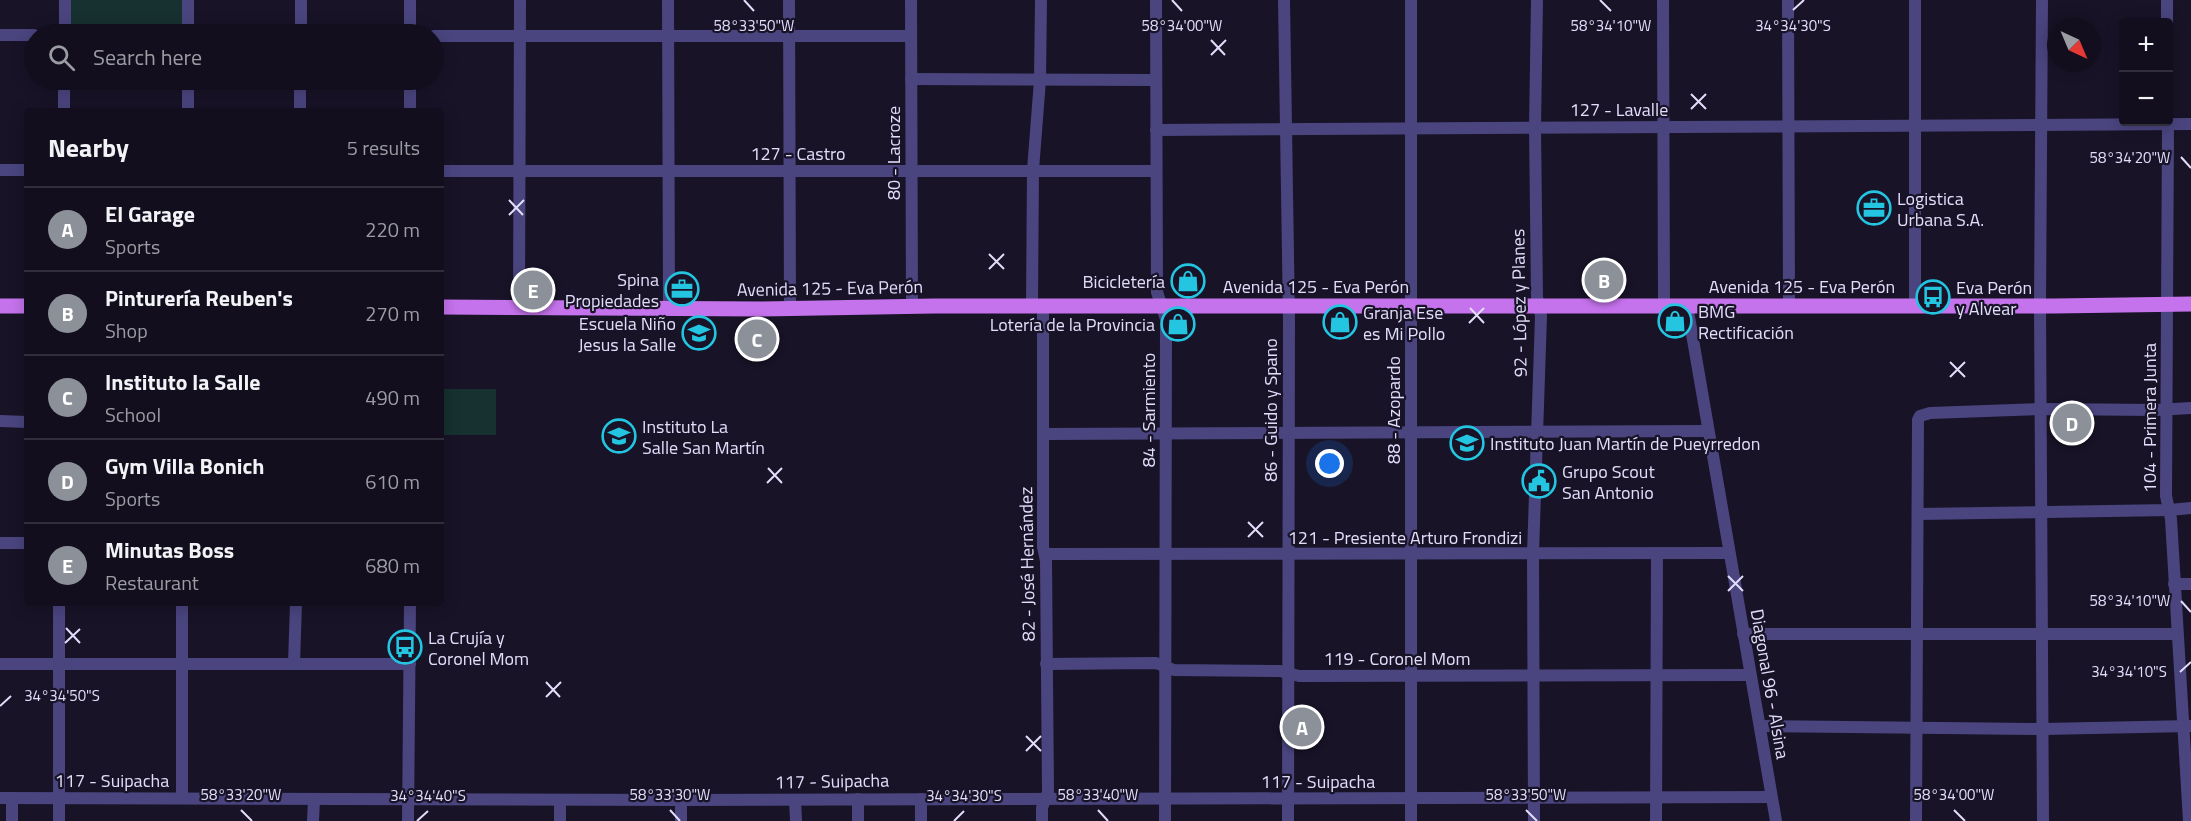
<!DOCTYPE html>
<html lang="en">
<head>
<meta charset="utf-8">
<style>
	:root { --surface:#120e1d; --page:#1f1c2a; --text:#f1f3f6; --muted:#9c9ca4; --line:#312e3b; --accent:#8c9099 }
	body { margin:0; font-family:"Titillium Web",sans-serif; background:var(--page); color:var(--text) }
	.controls { position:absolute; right:18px; top:18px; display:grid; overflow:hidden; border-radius:6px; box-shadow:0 3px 15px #0003 }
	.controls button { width:54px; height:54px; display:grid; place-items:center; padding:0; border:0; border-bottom:2px solid var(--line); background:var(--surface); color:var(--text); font:30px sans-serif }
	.compass { position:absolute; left:2047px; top:18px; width:54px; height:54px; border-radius:50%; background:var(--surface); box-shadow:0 3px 15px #0003; rotate:136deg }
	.you { position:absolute; left:1330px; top:464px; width:21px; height:21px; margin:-15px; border:4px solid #fff; border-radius:50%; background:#1a73e8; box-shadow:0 0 0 9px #1a73e833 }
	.badge { display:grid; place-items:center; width:39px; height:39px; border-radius:50%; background:var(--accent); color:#fff; font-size:20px; font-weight:700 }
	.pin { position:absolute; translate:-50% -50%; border:3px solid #fff; box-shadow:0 2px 6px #0006 }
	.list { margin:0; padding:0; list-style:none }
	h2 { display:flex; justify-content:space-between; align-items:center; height:78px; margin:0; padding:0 24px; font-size:26px }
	h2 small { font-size:20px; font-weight:400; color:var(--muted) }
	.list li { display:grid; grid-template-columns:39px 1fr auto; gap:18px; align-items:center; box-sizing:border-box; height:84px; padding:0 24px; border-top:2px solid var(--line) }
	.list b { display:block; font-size:22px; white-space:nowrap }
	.list p { margin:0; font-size:20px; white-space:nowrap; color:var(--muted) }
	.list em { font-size:20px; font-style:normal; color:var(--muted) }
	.icon { flex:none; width:33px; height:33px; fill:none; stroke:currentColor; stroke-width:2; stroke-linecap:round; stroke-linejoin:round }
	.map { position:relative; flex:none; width:2191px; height:821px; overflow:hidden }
	.search { position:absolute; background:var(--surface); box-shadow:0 3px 15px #0003; left:24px; top:24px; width:420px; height:66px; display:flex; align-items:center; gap:15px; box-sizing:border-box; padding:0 21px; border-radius:33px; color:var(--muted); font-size:22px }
	.panel { position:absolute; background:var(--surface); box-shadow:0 3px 15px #0003; left:24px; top:108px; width:420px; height:498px; border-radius:6px }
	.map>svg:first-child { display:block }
	.green { fill:#173030 }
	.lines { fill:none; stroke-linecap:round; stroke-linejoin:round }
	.minor { stroke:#4a457f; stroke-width:12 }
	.major { stroke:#c573ec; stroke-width:15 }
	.ticks { fill:none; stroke:#e2ddfb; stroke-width:2 }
	.labels { text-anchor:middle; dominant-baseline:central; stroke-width:4.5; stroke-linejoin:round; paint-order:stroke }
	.street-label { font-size:18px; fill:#e2ddfb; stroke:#181327 }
	.poi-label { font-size:18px; fill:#e2ddfb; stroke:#181327; text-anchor:start }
	.ticks-label { font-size:15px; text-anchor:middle; fill:#e2ddfb; stroke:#181327; stroke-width:4.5; stroke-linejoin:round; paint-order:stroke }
</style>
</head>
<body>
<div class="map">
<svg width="2191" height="821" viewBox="0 0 2191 821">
	<rect width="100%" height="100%" fill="#181327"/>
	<g class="green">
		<rect x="65" y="0" width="123" height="34"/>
		<rect x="441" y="389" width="55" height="46"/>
	</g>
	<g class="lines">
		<g class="minor">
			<polyline points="410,0 410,34"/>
			<polyline points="668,0 669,307"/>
			<polyline points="789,0 790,309"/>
			<polyline points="911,0 912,306"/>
			<polyline points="1156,0 1157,292 1166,319 1165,821"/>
			<polyline points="1284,0 1289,319 1288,821"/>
			<polyline points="1411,0 1411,821"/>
			<polyline points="1663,0 1664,305"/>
			<polyline points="1788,0 1789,306"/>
			<polyline points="1915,0 1915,305"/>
			<polyline points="2042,0 2040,306 2043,821"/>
			<polyline points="2167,0 2167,22"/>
			<polyline points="65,34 65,0"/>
			<polyline points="77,34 264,34"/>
			<polyline points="188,34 188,0"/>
			<polyline points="301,34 301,0"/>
			<polyline points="0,35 34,35"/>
			<polyline points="434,36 910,36"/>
			<polyline points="911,79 1156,80"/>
			<polyline points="410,80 410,111"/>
			<polyline points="64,111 64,80"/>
			<polyline points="188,111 188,80"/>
			<polyline points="300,111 300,80"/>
			<polyline points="2168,122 2166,496 2171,519 2189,821"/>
			<polyline points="1156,130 2191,124"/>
			<polyline points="0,170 27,170"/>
			<polyline points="441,171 1156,171"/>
			<polyline points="1687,305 1776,821"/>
			<polyline points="1032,306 1033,170 1040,80 1041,0"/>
			<polyline points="519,308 520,0"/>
			<polyline points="0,421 27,422"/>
			<polyline points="1044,434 1708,431"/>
			<polyline points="1918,514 2170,510 2191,508"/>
			<polyline points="0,543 27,543"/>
			<polyline points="1045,554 1729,553"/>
			<polyline points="2174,584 2191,584"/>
			<polyline points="1743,634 2177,634"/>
			<polyline points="0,664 410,664"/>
			<polyline points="294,664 296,603"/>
			<polyline points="1046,664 1156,663 1174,670 1280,671 1299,676 1750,675"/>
			<polyline points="1760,726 2043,729 2191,726"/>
			<polyline points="0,798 681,800 1771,797"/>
			<polyline points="12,798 12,821"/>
			<polyline points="182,798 182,603"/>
			<polyline points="858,799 858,821"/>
			<polyline points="921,799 921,821"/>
			<polyline points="560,800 560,821"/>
			<polyline points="681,800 681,821"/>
			<polyline points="795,800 796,821"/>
			<polyline points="59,821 59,603"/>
			<polyline points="313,821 314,800"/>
			<polyline points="408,821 410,603"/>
			<polyline points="1042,821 1042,808 1048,792 1046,561 1043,547 1043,306"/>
			<polyline points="1534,821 1533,554 1541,316 1537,297 1535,127 1537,0"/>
			<polyline points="1656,821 1657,554"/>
			<polyline points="1916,821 1918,420 1920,416 1930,413 2041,409 2156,410 2191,408"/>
		</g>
		<g class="major">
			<polyline points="0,306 27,306"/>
			<polyline points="441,307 762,309 934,306 2055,306 2191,304"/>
		</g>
	</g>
	<path class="ticks" d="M 744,0 L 754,11M 1172,0 L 1182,11M 1600,0 L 1611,11M 1793,10 L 1804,0M 1211,40 L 1225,55M 1211,55 L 1226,40M 1691,94 L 1706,109M 1691,109 L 1706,94M 2181,157 L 2191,168M 509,200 L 523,215M 509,215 L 524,200M 989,254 L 1004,269M 989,269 L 1004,254M 1470,308 L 1484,323M 1469,323 L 1484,308M 1950,362 L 1965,377M 1950,377 L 1965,362M 768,468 L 782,483M 767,483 L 782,468M 1248,522 L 1263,537M 1248,537 L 1263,522M 1728,576 L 1743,591M 1728,591 L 1743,576M 2181,601 L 2191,612M 66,628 L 80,643M 65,643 L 80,629M 2180,672 L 2191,662M 546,682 L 560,697M 546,697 L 561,682M 0,706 L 11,696M 1026,736 L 1041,751M 1026,751 L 1041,736M 241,810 L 252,821M 670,810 L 680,821M 1098,810 L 1108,821M 1526,810 L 1537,821M 1954,810 L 1965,821M 417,821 L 428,811M 954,821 L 964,811"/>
	<defs>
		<g id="office-ring" transform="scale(1.725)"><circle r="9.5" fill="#181327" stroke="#23c5e1" stroke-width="1.5"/><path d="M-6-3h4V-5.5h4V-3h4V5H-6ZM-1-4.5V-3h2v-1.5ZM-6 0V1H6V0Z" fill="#23c5e1"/></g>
		<g id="shop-ring" transform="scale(1.725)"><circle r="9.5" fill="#181327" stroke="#23c5e1" stroke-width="1.5"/><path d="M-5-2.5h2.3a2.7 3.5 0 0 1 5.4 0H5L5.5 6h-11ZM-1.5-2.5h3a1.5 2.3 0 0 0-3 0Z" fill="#23c5e1"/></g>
		<g id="bus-ring" transform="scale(1.725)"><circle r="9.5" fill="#181327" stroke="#23c5e1" stroke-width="1.5"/><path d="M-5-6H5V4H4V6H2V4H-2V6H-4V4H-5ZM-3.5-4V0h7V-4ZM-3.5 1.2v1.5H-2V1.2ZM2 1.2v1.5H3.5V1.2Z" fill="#23c5e1"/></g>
		<g id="school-ring" transform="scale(1.725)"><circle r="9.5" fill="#181327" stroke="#23c5e1" stroke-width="1.5"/><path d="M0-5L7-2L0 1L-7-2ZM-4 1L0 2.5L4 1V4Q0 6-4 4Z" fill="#23c5e1"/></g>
		<g id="civic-ring" transform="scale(1.725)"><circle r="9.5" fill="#181327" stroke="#23c5e1" stroke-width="1.5"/><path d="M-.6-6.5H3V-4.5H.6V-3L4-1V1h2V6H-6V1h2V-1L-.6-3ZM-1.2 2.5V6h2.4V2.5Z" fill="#23c5e1"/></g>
	</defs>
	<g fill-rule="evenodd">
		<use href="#office-ring" x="1874" y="208"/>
		<use href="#shop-ring" x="1188" y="281"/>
		<use href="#office-ring" x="682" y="289"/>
		<use href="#bus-ring" x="1933" y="297"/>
		<use href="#shop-ring" x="1675" y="321"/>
		<use href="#shop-ring" x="1340" y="322"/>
		<use href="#shop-ring" x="1178" y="324"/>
		<use href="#school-ring" x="699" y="333"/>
		<use href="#school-ring" x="619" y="436"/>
		<use href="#school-ring" x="1467" y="443"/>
		<use href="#civic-ring" x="1539" y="481"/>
		<use href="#bus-ring" x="405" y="647"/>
	</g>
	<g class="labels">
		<g class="street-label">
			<text x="1619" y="109">127 - Lavalle</text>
			<text x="798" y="153">127 - Castro</text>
			<text transform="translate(893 153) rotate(-90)">80 - Lacroze</text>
			<text x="1316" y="286">Avenida 125 - Eva Perón</text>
			<text x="1802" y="286">Avenida 125 - Eva Perón</text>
			<text transform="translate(830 288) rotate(-1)">Avenida 125 - Eva Perón</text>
			<text transform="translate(1519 303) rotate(-91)">92 - López y Planes</text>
			<text transform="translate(1148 410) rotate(-90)">84 - Sarmiento</text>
			<text transform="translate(1270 410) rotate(-90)">86 - Guido y Spano</text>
			<text transform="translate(1393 410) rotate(-90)">88 - Azopardo</text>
			<text transform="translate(2149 418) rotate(-90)">104 - Primera Junta</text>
			<text x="1405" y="537">121 - Presiente Arturo Frondizi</text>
			<text transform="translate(1027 564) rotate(-91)">82 - José Hernández</text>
			<text x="1397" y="658">119 - Coronel Mom</text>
			<text transform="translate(1770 684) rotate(80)">Diagonal 96 - Alsina</text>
			<text x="112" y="780">117 - Suipacha</text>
			<text transform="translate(832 781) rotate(-1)">117 - Suipacha</text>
			<text x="1318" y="781">117 - Suipacha</text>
		</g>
		<g class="poi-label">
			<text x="1897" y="198">Logistica<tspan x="1897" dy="21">Urbana S.A.</tspan></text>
			<text x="659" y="279" text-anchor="end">Spina<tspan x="659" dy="21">Propiedades</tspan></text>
			<text x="1165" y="281" text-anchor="end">Bicicletería</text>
			<text x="1956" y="287">Eva Perón<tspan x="1956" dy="21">y Alvear</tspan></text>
			<text x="1698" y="311">BMG<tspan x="1698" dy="21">Rectificación</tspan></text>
			<text x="1363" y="312">Granja Ese<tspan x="1363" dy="21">es Mi Pollo</tspan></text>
			<text x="676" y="323" text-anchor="end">Escuela Niño<tspan x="676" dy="21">Jesus la Salle</tspan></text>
			<text x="1155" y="324" text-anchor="end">Lotería de la Provincia</text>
			<text x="642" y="426">Instituto La<tspan x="642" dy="21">Salle San Martín</tspan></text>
			<text x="1490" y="443">Instituto Juan Martín de Pueyrredon</text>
			<text x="1562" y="471">Grupo Scout<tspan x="1562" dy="21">San Antonio</tspan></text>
			<text x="428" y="637">La Crujía y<tspan x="428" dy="21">Coronel Mom</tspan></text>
		</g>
	</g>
	<g class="ticks-label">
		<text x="1793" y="31">34°34'30"S</text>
		<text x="754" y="31">58°33'50"W</text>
		<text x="1182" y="31">58°34'00"W</text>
		<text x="1611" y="31">58°34'10"W</text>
		<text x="2130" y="163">58°34'20"W</text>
		<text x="2130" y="606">58°34'10"W</text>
		<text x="2129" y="677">34°34'10"S</text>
		<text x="62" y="701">34°34'50"S</text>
		<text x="241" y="800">58°33'20"W</text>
		<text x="670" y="800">58°33'30"W</text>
		<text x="1098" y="800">58°33'40"W</text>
		<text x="1526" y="800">58°33'50"W</text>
		<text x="1954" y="800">58°34'00"W</text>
		<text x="428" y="801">34°34'40"S</text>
		<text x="964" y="801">34°34'30"S</text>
	</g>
</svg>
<div class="controls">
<button>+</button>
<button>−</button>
</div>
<svg class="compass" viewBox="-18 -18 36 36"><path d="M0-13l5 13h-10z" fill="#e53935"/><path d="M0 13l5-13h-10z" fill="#9c9ca4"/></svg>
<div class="you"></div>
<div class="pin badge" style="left:1302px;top:727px">A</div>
<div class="pin badge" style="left:1604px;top:280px">B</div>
<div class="pin badge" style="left:757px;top:339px">C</div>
<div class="pin badge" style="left:2072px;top:423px">D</div>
<div class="pin badge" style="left:533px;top:290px">E</div>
<div class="search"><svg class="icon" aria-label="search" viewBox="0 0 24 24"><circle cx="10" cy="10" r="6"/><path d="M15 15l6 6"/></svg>Search here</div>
<section class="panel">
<h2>Nearby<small>5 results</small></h2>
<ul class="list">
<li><span class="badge">A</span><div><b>El Garage</b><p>Sports</p></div><em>220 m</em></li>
<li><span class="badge">B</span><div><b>Pinturería Reuben's</b><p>Shop</p></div><em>270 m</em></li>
<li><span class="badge">C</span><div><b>Instituto la Salle</b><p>School</p></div><em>490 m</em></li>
<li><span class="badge">D</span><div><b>Gym Villa Bonich</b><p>Sports</p></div><em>610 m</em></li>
<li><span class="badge">E</span><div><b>Minutas Boss</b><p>Restaurant</p></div><em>680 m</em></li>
</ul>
</section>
</div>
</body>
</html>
